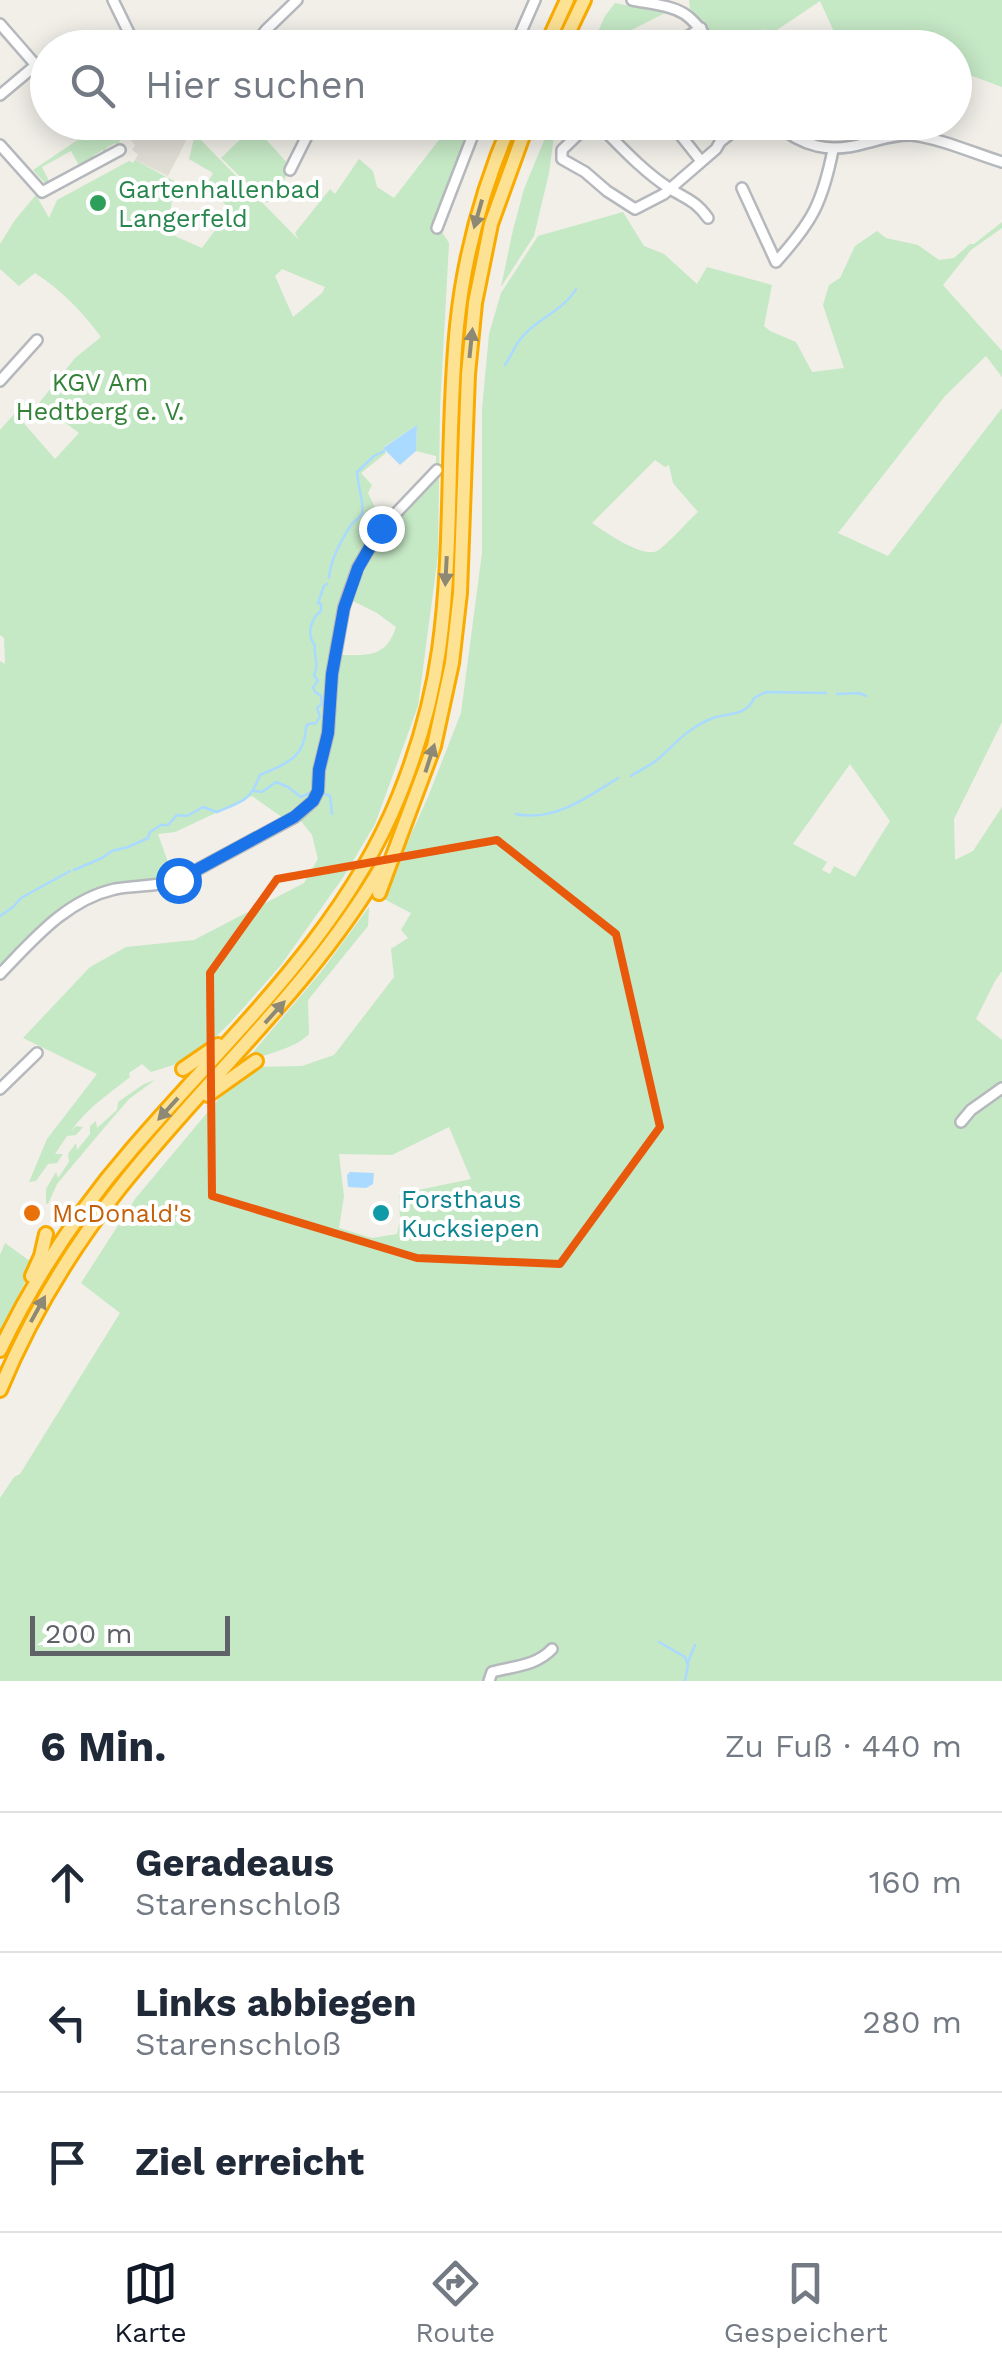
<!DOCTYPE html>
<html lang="de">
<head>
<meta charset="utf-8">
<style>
	:root { --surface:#fff; --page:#f6f6f7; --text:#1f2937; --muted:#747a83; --line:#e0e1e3; --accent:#111827 }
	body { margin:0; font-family:"Work Sans",sans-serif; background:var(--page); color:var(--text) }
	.scale { position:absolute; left:30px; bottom:25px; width:200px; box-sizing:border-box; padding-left:10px; border:5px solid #5f6368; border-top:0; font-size:28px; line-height:35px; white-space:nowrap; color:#5f6368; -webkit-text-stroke:8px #fff; paint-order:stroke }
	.stop { position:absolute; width:30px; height:30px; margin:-22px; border:8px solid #1a73e8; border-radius:50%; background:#fff }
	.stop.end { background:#1a73e8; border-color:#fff; box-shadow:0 2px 10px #0008 }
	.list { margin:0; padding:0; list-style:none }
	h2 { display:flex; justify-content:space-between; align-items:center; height:130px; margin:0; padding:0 40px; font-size:42px }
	h2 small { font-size:32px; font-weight:400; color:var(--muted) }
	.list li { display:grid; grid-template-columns:65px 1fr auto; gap:30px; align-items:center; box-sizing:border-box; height:140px; padding:0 40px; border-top:2px solid var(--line) }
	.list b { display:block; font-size:38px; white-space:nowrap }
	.list p { margin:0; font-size:32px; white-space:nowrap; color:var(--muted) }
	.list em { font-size:32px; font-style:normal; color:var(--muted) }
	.icon { flex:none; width:55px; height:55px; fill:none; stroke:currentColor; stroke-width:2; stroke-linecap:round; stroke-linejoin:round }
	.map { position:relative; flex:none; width:1002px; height:1681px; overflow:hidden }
	.search { position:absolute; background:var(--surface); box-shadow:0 5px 25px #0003; left:30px; right:30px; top:30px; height:110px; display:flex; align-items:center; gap:25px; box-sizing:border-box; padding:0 35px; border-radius:55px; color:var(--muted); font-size:38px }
	.sheet { height:550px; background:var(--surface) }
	nav { display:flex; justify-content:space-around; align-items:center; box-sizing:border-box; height:140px; border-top:2px solid var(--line); background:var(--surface); font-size:28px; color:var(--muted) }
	nav a { display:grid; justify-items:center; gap:5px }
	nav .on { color:var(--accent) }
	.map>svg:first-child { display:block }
	.education { fill:#e1ded6 }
	.green { fill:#c5e8c5; fill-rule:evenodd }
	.water { fill:#aadaff }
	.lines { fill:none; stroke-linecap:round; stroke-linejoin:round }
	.stream { stroke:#aadaff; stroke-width:2.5 }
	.minor-casing { stroke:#b5b8bc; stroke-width:14 }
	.highway-casing { stroke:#f9ab00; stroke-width:18 }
	.minor { stroke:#fff; stroke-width:9 }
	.highway { stroke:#fde293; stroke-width:12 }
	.oneway { fill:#8e8975 }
	.route { stroke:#1a73e8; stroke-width:12 }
	.marked { fill:none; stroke:#e8590c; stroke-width:8; stroke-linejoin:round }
	.leisure-dot { fill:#2e9e5b; stroke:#fff; stroke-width:4 }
	.food-dot { fill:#e8710a; stroke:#fff; stroke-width:4 }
	.culture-dot { fill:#0f9aa8; stroke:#fff; stroke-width:4 }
	.labels { text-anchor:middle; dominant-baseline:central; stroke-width:8; stroke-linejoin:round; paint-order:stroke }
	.leisure-label { font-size:25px; fill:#27864d; stroke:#fff; text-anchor:start }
	.park-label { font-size:25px; fill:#348238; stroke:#fff }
	.culture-label { font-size:25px; fill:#0d838f; stroke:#fff; text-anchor:start }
	.food-label { font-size:25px; fill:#c56008; stroke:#fff; text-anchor:start }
</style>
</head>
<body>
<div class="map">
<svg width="1002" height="1681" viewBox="0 0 1002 1681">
	<rect width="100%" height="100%" fill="#f1efe8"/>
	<polygon class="education" points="128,123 193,123 192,129 168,176 135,160 138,154 132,150 135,145 126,134 123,136 123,128"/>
	<g class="green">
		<path d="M 689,0 L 1002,0 L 1002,87 L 967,74 L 958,98 L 955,97 L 954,48 L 841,47 L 820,1 L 774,32 C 764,27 754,30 747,39 L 750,44 L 745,47 L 718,47 L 690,9 Z"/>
		<polygon points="615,3 665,13 608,42 611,47 591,47 605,16"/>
		<polygon points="84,123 124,123 118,148 115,143 106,148 108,153 105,154 103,150 94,155 96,160 80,167 71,151 42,167 50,183 45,183 33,170 82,137 78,128"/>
		<path d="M 452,123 L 475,123 L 437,224 L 449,243 L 440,408 L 438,555 L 418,706 L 375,824 L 344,876 L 281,965 L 230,1023 L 206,1046 L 186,1061 L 151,1072 L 142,1064 L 129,1073 L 130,1077 C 110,1093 84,1110 71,1132 L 76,1126 L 83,1127 L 76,1135 L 67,1136 L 55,1154 L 63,1154 L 57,1163 L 48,1164 L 36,1181 L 29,1182 L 47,1139 L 97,1074 L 23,1038 L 90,967 L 126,947 L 194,940 L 304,883 L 318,859 L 312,835 L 298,817 L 286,820 L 252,796 L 175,832 L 158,834 L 174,879 L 78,902 L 51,917 L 2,967 L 0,965 L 0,661 L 5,664 L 4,638 L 0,635 L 0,430 L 15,413 L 55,459 L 79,433 L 39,403 L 75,358 L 101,337 C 82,311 61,290 35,273 L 19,286 L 0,269 L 0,244 L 15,220 L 36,195 L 49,218 L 57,200 L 129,161 L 133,163 L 135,160 L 174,181 L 168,233 L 202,248 L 231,209 L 205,187 L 213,173 L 189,159 L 195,134 L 299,240 L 295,233 L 330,189 L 335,194 L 359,159 L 373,171 L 377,187 L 394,198 ZM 282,269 L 325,287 L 322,293 L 293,317 L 275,276 ZM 417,425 L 416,451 L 436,456 L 436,470 L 383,528 L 373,520 L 377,512 L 368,493 L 372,485 L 361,473 L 386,453 L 383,448 L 385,446 ZM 347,598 L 377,613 L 396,627 C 386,659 366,655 337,655 Z"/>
		<polygon points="254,126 290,166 280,190 267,203 221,158"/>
		<polygon points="550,126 555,129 549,173 534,236 501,287 513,230 524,189"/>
		<path d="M 623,212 L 644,246 L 664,254 L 697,284 L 707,267 L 772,285 L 764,326 L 770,331 L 796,342 L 812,372 L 844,368 L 823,305 L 829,285 L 840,278 L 855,246 L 877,231 L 886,238 L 918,245 L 939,260 L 954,258 L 970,244 L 974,244 L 1002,222 L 1002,228 L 971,250 L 943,285 L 1002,351 L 1002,377 L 986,356 L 945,396 L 838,533 L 888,556 L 1002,408 L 1002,722 L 954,819 L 955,860 L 973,851 L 1002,807 L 1002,971 L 995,981 L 976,1019 L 1002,1040 L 1002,1681 L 0,1681 L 0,1498 L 14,1477 L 20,1474 L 120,1313 L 81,1283 L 135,1199 L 222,1095 L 255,1067 L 302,1066 L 334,1055 L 394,977 L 391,949 L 408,938 L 401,930 L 411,913 L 382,898 L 428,797 L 461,713 L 482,553 L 482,409 L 489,334 L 501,293 L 538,236 ZM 655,460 L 665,467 L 669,465 L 673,483 L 698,512 C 688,521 667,545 657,551 C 642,558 605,532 592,523 ZM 850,764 L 890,821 L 855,877 L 834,866 L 830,874 L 822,870 L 827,862 L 793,844 ZM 449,1127 L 471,1179 L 399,1194 L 400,1221 L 397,1234 L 372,1238 L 339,1228 L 344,1196 L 339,1154 L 392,1155 Z"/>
		<path d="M 369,907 L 368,926 L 308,1000 L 309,1034 C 292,1051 264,1053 243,1064 L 321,972 Z"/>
		<polygon points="155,1080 129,1099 104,1128 57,1184 48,1204 46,1203 46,1189 56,1172 58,1178 69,1162 68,1154 76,1143 77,1150 90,1134 90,1126 96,1121 97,1128 117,1110 118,1102 144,1084"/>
		<polygon points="5,1243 31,1262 25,1282 0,1333 0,1255"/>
	</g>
	<g class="water">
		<polygon points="417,425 416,451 400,465 383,448"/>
		<polygon points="350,1172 374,1173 373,1184 366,1188 348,1187 347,1175"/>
	</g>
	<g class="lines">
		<g class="stream">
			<path d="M 505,365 C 511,356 515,345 522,337 C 538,318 564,310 576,289"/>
			<path d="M 329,578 C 330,560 342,539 351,525 C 354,521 360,518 362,513 C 365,508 357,482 357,472 L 374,456 L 384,451"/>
			<polyline points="837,694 859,693 866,696"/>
			<path d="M 631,776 C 640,770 650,766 658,759 C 674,745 687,729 708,720 C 725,712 746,718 754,698 L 766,692 L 826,693"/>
			<polyline points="254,791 262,792 276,782 288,787 301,797 312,792"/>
			<polyline points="322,793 330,796 332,814"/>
			<path d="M 516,814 C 554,822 588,797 618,778"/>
			<path d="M 74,870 L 102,858 L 112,851 L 128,847 L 148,838 L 150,832 L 161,825 L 168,825 L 177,815 L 187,816 L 203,807 L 217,812 C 242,801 250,802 260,775 C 286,764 305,758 306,727 L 308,724 L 316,723 L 320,716 L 317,708 L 322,704 L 321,696 L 315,692 L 313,687 L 318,681 L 314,675 C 320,664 313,657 315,645 C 306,635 311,618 321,611 L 321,604 L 318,603 L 324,586 L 327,584"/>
			<polyline points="0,916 13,907 21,898 70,871"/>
			<polyline points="659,1642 685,1657 688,1665 685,1681"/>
			<polyline points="688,1662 695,1645"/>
		</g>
		<g class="minor-casing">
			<g id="minor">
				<polyline points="113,0 132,39 122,48"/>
				<path d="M 632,0 C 680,9 686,6 714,48"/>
				<polyline points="0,24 48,79"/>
				<polyline points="252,48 266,30 297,0"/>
				<polyline points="514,48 535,0"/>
				<polyline points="670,48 701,28"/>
				<polyline points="0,95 36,65"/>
				<polyline points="608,122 601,127 595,124 585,128 562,150 562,159 585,172 607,191 635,209 664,194 716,149 720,142 745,122"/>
				<polyline points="670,122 701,161"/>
				<path d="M 773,122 C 803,147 829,154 866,143 C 882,139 896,134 912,135 C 942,139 973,153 1002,162"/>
				<path d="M 601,127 C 622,148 644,172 669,188 C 686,199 695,200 708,218"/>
				<polyline points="0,145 42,192 120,150"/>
				<polyline points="290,170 314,122"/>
				<path d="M 742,188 L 776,262 C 812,222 822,204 833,150"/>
				<polyline points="437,228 478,122"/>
				<polyline points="0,381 37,340"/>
				<path d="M 0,974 C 33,940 66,900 115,889 C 136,885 157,887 178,880 L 295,817 L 313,801 L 318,791 L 319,770 L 328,733 L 332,674 L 344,607 L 358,567 L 381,529 L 437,470"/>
				<polyline points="0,1089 37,1053"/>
				<polyline points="961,1122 971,1110 1002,1088"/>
				<path d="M 489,1681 L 492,1672 C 514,1666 536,1666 552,1649"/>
			</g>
		</g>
		<g class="highway-casing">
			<g id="highway">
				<polyline points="545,48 567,0"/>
				<polyline points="561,48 584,0"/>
				<polyline points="379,893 434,746 452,663 460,593 468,374 475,303 491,224 528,122"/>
				<polyline points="183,1069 218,1045"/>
				<polyline points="208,1095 256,1061"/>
				<polyline points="32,1276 41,1256 46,1234"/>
				<path d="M 0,1350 C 35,1277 79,1210 132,1149 C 228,1037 343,935 399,796 C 418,749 432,700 439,650 C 454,543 446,434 457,326 C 464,256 483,187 511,122"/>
				<path d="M 0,1390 C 31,1315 69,1252 119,1189 C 206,1078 310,989 382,866"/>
			</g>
		</g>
		<use href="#minor" class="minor"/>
		<use href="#highway" class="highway"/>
	</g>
	<defs><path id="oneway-solid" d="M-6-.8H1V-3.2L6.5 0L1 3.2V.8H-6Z" transform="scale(2.5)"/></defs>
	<g class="oneway">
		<use href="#oneway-solid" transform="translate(478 214) rotate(106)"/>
		<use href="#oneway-solid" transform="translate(471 343) rotate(-84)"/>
		<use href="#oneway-solid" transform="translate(446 571) rotate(93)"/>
		<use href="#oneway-solid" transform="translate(430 758) rotate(-72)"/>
		<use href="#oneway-solid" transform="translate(275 1012) rotate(-48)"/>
		<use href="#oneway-solid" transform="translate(168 1109) rotate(132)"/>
		<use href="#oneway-solid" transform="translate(38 1309) rotate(-61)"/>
	</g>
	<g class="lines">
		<polyline class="route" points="178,880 294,817 313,801 318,791 319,770 328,733 332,674 344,608 358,568 381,528"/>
	</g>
	<path class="marked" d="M 497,840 L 616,934 L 660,1127 L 560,1264 L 417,1258 L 212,1196 L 210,973 L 277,879 Z"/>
	<circle class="leisure-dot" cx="98" cy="203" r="10"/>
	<circle class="food-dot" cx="32" cy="1213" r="10"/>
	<circle class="culture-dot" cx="381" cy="1213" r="10"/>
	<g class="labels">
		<g class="leisure-label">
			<text x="118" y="189">Gartenhallenbad<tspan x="118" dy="29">Langerfeld</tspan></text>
		</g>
		<g class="park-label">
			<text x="100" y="382">KGV Am<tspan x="100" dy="29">Hedtberg e. V.</tspan></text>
		</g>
		<g class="culture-label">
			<text x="401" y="1199">Forsthaus<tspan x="401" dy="29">Kucksiepen</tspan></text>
		</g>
		<g class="food-label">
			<text x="52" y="1213">McDonald's</text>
		</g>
	</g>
</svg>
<div class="scale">200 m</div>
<div class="stop" style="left:178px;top:880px"></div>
<div class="stop end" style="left:381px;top:528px"></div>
<div class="search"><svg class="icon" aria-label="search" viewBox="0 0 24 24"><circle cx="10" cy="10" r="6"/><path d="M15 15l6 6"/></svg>Hier suchen</div>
</div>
<section class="sheet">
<h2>6 Min.<small>Zu Fuß · 440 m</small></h2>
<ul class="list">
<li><svg class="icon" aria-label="ahead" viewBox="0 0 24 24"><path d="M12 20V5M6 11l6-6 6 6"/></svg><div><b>Geradeaus</b><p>Starenschloß</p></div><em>160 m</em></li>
<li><svg class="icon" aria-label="left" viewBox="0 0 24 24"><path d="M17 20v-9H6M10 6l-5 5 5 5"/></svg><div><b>Links abbiegen</b><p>Starenschloß</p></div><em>280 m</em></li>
<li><svg class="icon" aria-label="arrive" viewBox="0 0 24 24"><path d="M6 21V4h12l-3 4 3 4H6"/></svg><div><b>Ziel erreicht</b></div></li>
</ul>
</section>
<nav>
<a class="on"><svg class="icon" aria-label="map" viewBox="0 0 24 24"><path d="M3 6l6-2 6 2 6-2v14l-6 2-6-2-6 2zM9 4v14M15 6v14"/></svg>Karte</a>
<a><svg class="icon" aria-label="directions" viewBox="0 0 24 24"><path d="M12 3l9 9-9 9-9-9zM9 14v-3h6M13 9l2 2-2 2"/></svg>Route</a>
<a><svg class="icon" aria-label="saved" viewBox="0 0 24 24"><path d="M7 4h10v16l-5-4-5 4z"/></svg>Gespeichert</a>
</nav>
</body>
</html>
